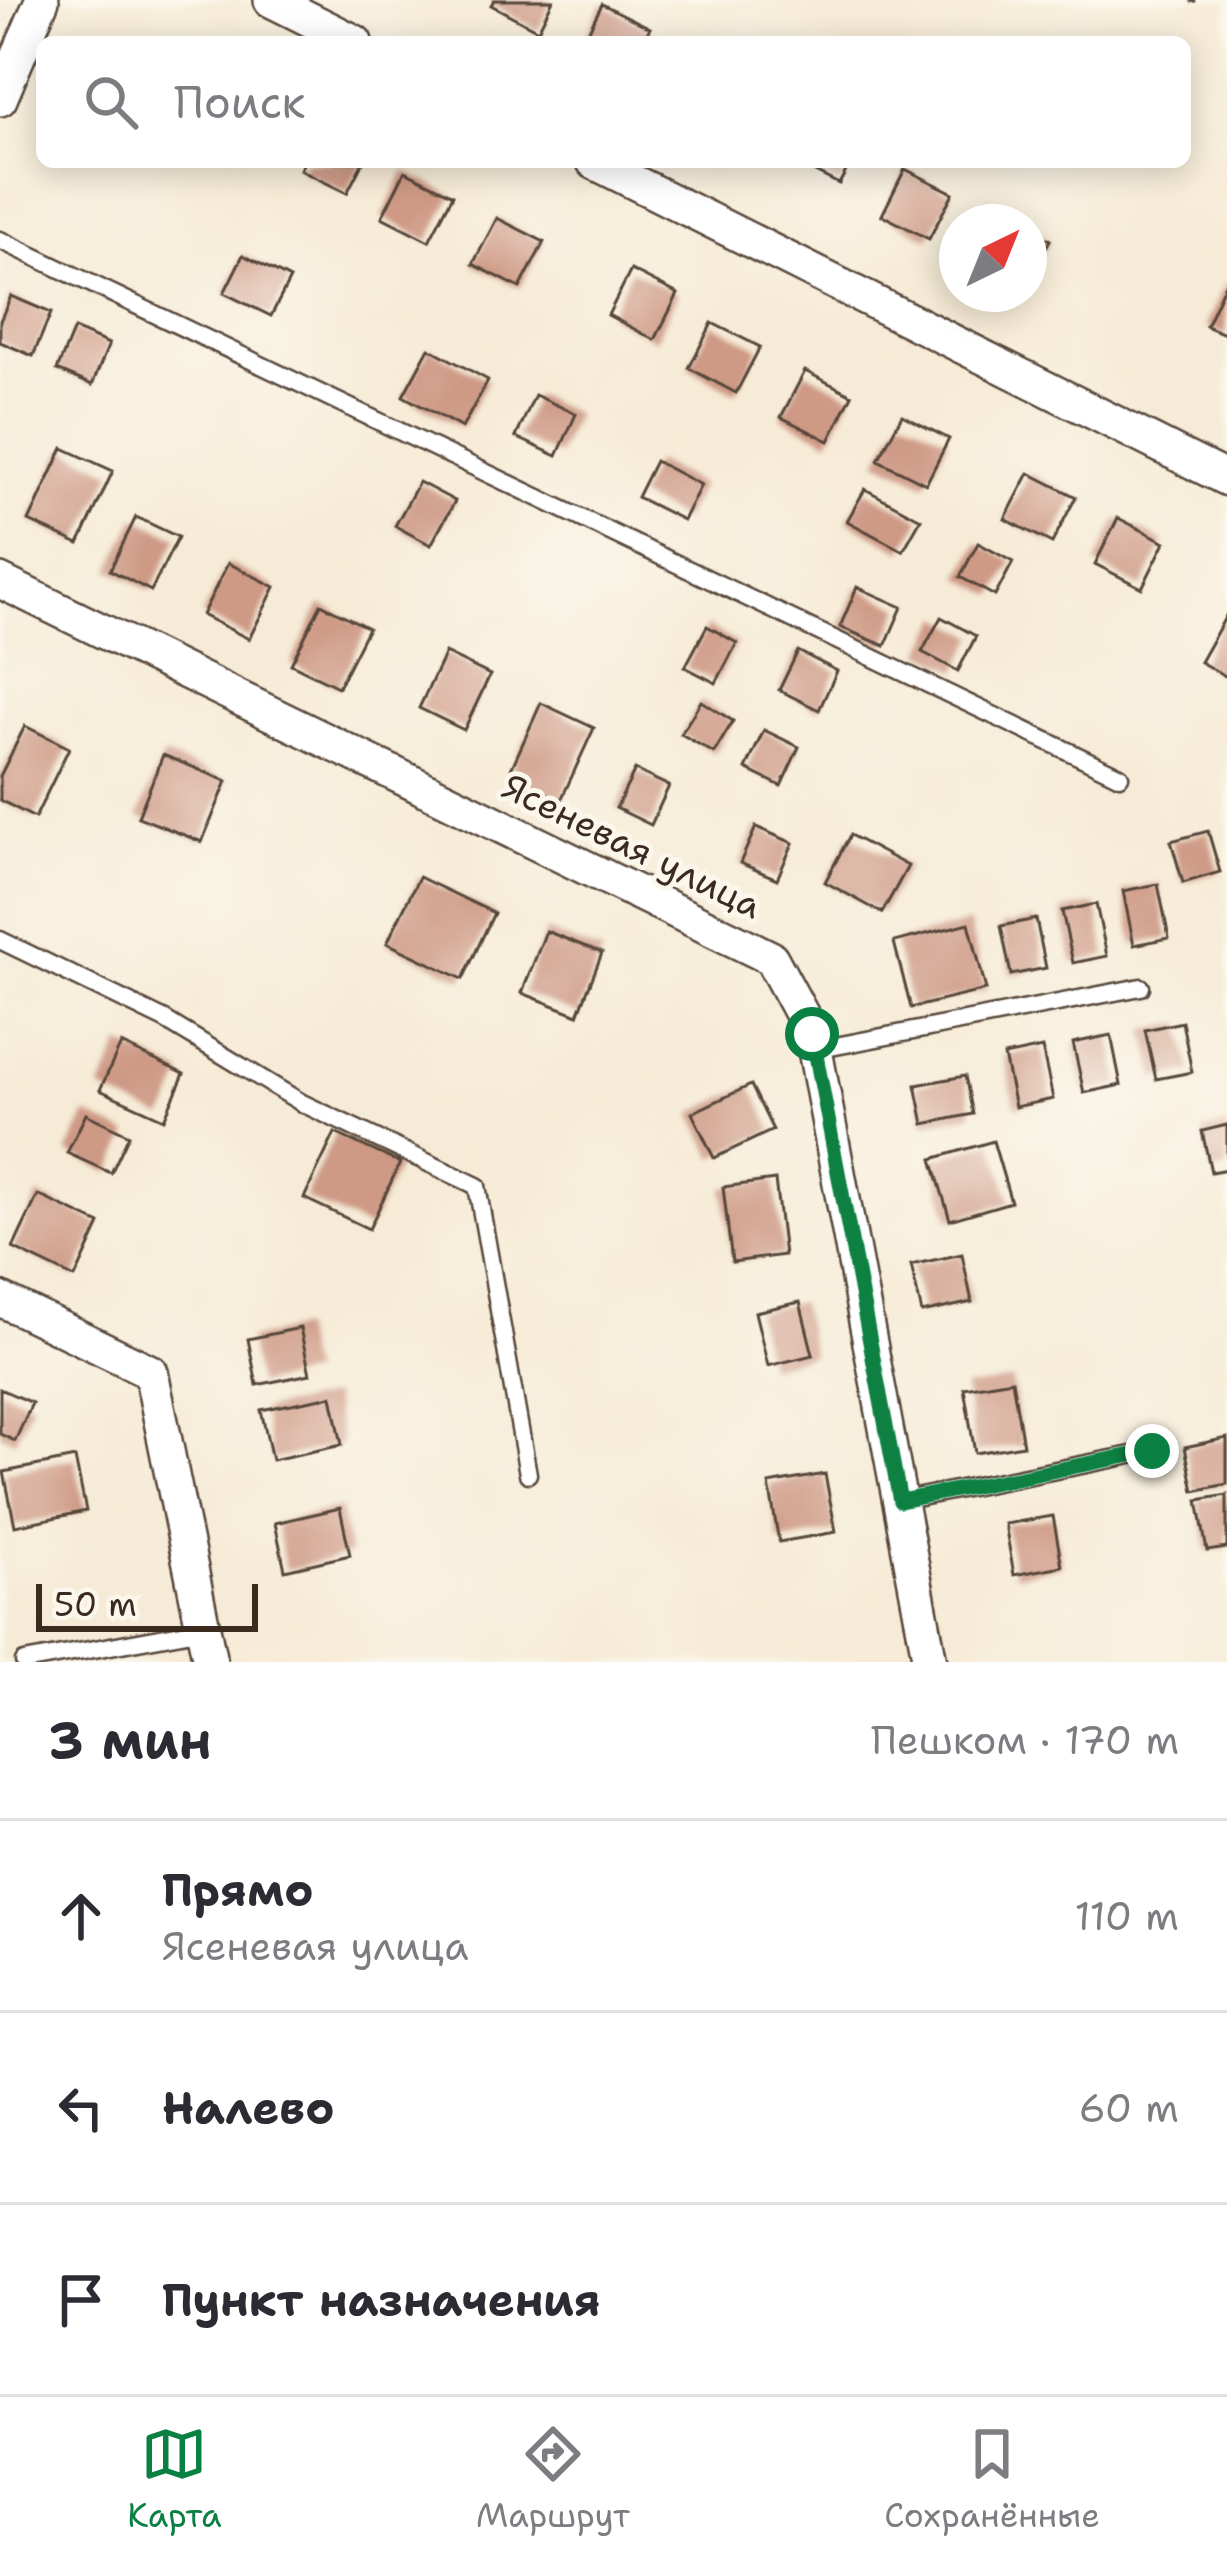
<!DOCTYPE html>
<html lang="ru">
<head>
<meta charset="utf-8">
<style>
	:root { --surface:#fff; --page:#f2f2f3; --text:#2b2b33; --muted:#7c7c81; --line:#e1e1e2; --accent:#0b8043 }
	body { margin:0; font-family:"Shantell Sans",sans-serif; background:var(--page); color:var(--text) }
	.compass { position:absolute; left:939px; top:204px; width:108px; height:108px; border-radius:50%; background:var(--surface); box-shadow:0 6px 30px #0003; rotate:43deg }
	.scale { position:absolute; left:36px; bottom:30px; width:222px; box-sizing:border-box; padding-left:12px; border:6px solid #3b2a1e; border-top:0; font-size:33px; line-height:42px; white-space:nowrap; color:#3b2a1e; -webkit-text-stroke:9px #fbf7ec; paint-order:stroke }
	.stop { position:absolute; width:36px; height:36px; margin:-27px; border:9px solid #0b8043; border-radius:50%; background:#fff }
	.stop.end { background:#0b8043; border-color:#fff; box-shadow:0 3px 12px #0008 }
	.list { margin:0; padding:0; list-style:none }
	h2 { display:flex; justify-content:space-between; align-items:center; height:156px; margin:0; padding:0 48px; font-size:51px }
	h2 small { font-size:39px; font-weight:400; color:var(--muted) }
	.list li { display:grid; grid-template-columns:78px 1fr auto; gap:36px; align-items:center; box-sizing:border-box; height:192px; padding:0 48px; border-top:3px solid var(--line) }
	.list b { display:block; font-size:45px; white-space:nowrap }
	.list p { margin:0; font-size:39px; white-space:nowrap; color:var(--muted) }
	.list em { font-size:39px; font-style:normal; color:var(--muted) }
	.icon { flex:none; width:66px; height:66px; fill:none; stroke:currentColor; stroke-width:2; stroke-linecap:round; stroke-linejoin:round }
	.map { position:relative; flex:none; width:1227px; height:1662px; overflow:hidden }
	.search { position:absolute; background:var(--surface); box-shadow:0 6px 30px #0003; left:36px; right:36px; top:36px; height:132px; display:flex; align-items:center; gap:30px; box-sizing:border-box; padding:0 42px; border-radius:18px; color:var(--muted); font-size:45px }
	.sheet { height:732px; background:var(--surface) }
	nav { display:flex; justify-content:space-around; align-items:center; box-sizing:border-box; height:168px; border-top:3px solid var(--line); background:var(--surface); font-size:33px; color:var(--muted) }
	nav a { display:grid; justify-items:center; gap:6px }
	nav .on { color:var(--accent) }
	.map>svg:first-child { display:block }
	.building { fill:#ce9985 }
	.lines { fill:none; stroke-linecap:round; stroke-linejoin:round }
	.lane-casing { stroke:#57473a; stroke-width:21 }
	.street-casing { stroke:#57473a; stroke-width:38 }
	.path { stroke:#57473a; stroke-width:6; stroke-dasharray:3 9; stroke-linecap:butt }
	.lane { stroke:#fff; stroke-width:16 }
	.street { stroke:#fff; stroke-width:33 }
	.route { stroke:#0b8043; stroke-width:15 }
	.labels { text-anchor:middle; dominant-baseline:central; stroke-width:10; stroke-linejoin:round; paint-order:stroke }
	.street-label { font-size:36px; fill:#3b2a1e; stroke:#fbf7ec }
</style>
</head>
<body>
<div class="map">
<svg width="1227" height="1662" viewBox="0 0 1227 1662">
	<rect width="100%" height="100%" fill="#fbf7ec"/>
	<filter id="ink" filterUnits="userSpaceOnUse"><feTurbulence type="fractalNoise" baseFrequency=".00833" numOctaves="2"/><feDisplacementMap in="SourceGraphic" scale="24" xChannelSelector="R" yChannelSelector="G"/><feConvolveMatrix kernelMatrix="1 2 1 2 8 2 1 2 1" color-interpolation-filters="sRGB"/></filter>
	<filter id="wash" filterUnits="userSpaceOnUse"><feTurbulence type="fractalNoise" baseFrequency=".004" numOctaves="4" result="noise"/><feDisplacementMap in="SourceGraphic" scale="48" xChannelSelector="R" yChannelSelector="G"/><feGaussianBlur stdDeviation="2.7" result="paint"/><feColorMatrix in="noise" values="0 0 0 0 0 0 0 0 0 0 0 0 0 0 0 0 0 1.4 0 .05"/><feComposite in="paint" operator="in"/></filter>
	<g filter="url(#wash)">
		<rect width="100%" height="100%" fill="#f6ebd6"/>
		<g id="blocks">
			<g class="building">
				<polygon points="494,0 553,0 538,30 491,5"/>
				<polygon points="602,4 650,28 642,42 583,42"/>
				<polygon points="304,162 363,162 347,193 300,170"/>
				<polygon points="795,162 851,162 839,184"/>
				<polygon points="905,169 953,193 929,239 882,215"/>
				<polygon points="405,171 453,195 429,241 382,217"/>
				<polygon points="497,218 544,242 520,288 473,264"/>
				<polygon points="1029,229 1050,240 1029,280"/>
				<polygon points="243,255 290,279 271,316 224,293"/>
				<polygon points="631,270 678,294 655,340 608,315"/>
				<polygon points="1227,279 1227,335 1206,326"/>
				<polygon points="11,296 51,313 33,356 0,342 0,321"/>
				<polygon points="712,323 760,347 736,393 689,368"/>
				<polygon points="74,329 109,344 92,385 57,370"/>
				<polygon points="429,348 488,380 462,428 403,396"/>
				<polygon points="805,371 852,395 829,441 781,417"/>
				<polygon points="535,395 576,414 557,456 516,437"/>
				<polygon points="902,415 949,439 926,484 878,460"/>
				<polygon points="63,448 113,471 79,544 29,521"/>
				<polygon points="655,461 701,485 683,520 637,497"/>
				<polygon points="1029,473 1076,497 1052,543 1005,519"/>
				<polygon points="419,482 455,501 431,545 395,526"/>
				<polygon points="865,489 921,519 903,551 847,521"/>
				<polygon points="136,517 178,537 151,591 110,570"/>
				<polygon points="1118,518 1165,542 1142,588 1095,564"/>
				<polygon points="978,543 1013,562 995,596 960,577"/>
				<polygon points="228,563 275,587 249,639 202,615"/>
				<polygon points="857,587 902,607 885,646 840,627"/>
				<polygon points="321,604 368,628 338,687 291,664"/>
				<polygon points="1227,614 1227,677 1200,662"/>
				<polygon points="941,617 976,636 958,671 922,652"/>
				<polygon points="707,626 737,643 716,683 685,667"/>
				<polygon points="798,651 837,671 819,710 779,690"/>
				<polygon points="445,653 490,675 464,730 419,708"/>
				<polygon points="701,701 733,721 714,753 681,734"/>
				<polygon points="541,703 594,728 561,800 508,776"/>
				<polygon points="25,726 69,748 35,818 0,800 0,776"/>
				<polygon points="764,730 799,747 781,786 746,769"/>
				<polygon points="163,755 227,781 202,842 138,817"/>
				<polygon points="635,770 669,786 651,825 616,808"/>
				<polygon points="756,827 793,843 777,879 740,863"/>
				<polygon points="1208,831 1220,872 1183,883 1171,841"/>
				<polygon points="850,835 908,866 882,913 825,882"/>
				<polygon points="419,877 494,913 463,979 387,943"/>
				<polygon points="1158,884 1169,938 1134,945 1123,891"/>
				<polygon points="1096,904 1107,956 1073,963 1062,911"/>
				<polygon points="1036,919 1046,968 1011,975 1001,926"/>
				<polygon points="969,923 986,990 911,1008 894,942"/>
				<polygon points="546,931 602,953 578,1015 522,993"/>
				<polygon points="1182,1022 1192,1072 1156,1079 1145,1030"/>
				<polygon points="1111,1035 1121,1085 1084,1093 1073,1043"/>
				<polygon points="121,1044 184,1074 164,1119 100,1090"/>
				<polygon points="1042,1048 1053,1099 1015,1107 1004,1056"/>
				<polygon points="965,1076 973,1114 924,1124 916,1085"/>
				<polygon points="751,1085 773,1130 714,1158 692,1113"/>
				<polygon points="86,1114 129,1135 111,1173 67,1153"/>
				<polygon points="1227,1125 1227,1169 1211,1172 1202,1131"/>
				<polygon points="335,1133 400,1163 369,1229 304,1198"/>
				<polygon points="993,1141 1011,1202 950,1220 932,1159"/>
				<polygon points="775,1180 784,1255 732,1262 723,1187"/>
				<polygon points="38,1195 100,1224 75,1278 13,1248"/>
				<polygon points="962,1254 972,1302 922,1313 911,1265"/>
				<polygon points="800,1302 813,1355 768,1366 755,1312"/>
				<polygon points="300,1328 310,1374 257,1385 248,1339"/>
				<polygon points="1012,1380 1023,1445 975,1453 964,1388"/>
				<polygon points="0,1389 32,1403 15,1441 0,1434"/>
				<polygon points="332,1396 342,1445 272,1460 261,1410"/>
				<polygon points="1227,1438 1227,1484 1194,1491 1185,1447"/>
				<polygon points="75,1458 86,1511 15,1526 4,1472"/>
				<polygon points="825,1474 836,1532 779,1542 769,1484"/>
				<polygon points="1227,1495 1227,1548 1207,1551 1198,1500"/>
				<polygon points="340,1508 350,1555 285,1570 275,1523"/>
				<polygon points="1053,1516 1062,1566 1014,1575 1005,1524"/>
			</g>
		</g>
	</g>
	<g filter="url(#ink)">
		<use href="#blocks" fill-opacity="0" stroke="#57473a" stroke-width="3"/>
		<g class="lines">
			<g class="lane-casing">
				<g id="lane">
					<polyline points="0,240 1120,776"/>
					<polyline points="0,940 165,1020 302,1103 477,1186 528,1474"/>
					<polyline points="815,1050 1141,987"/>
					<polyline points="900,1501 1152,1451"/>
					<polyline points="24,1662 203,1629"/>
				</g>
			</g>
			<g class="street-casing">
				<g id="street">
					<polyline points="271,0 355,42"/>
					<polyline points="0,99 42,0"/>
					<polyline points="594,162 1227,479"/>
					<polyline points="0,581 771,958 812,1034 930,1662"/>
					<polyline points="0,1299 151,1372 210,1662"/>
				</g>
			</g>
			<polyline class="path" points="1193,0 1194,5"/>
			<use href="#lane" class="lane"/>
			<use href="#street" class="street"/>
		</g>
	</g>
	<g class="lines" filter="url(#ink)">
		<polyline class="route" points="812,1034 900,1501 1152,1451"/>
	</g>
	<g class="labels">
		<g class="street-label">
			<text transform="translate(632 846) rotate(26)">Ясеневая улица</text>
		</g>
	</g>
</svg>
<svg class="compass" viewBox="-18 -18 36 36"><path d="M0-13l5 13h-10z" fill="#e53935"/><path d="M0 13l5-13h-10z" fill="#7c7c81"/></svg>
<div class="scale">50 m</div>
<div class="stop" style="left:812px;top:1034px"></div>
<div class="stop end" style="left:1152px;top:1451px"></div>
<div class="search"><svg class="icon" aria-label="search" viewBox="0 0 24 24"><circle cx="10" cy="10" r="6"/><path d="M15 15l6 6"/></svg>Поиск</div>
</div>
<section class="sheet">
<h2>3 мин<small>Пешком · 170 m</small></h2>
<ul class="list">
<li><svg class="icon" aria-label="ahead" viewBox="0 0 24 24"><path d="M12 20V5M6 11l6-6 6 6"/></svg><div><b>Прямо</b><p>Ясеневая улица</p></div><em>110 m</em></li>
<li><svg class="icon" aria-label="left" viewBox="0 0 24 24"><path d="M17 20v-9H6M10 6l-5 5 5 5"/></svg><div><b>Налево</b></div><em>60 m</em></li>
<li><svg class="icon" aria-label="arrive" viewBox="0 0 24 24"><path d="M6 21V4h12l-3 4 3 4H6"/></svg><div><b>Пункт назначения</b></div></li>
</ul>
</section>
<nav>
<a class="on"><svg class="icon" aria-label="map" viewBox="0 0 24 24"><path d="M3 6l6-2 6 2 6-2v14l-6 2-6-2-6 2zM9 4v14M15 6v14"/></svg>Карта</a>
<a><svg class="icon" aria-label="directions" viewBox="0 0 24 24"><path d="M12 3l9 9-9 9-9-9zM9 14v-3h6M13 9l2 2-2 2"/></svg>Маршрут</a>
<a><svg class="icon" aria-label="saved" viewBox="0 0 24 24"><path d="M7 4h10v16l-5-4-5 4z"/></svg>Сохранённые</a>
</nav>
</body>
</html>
